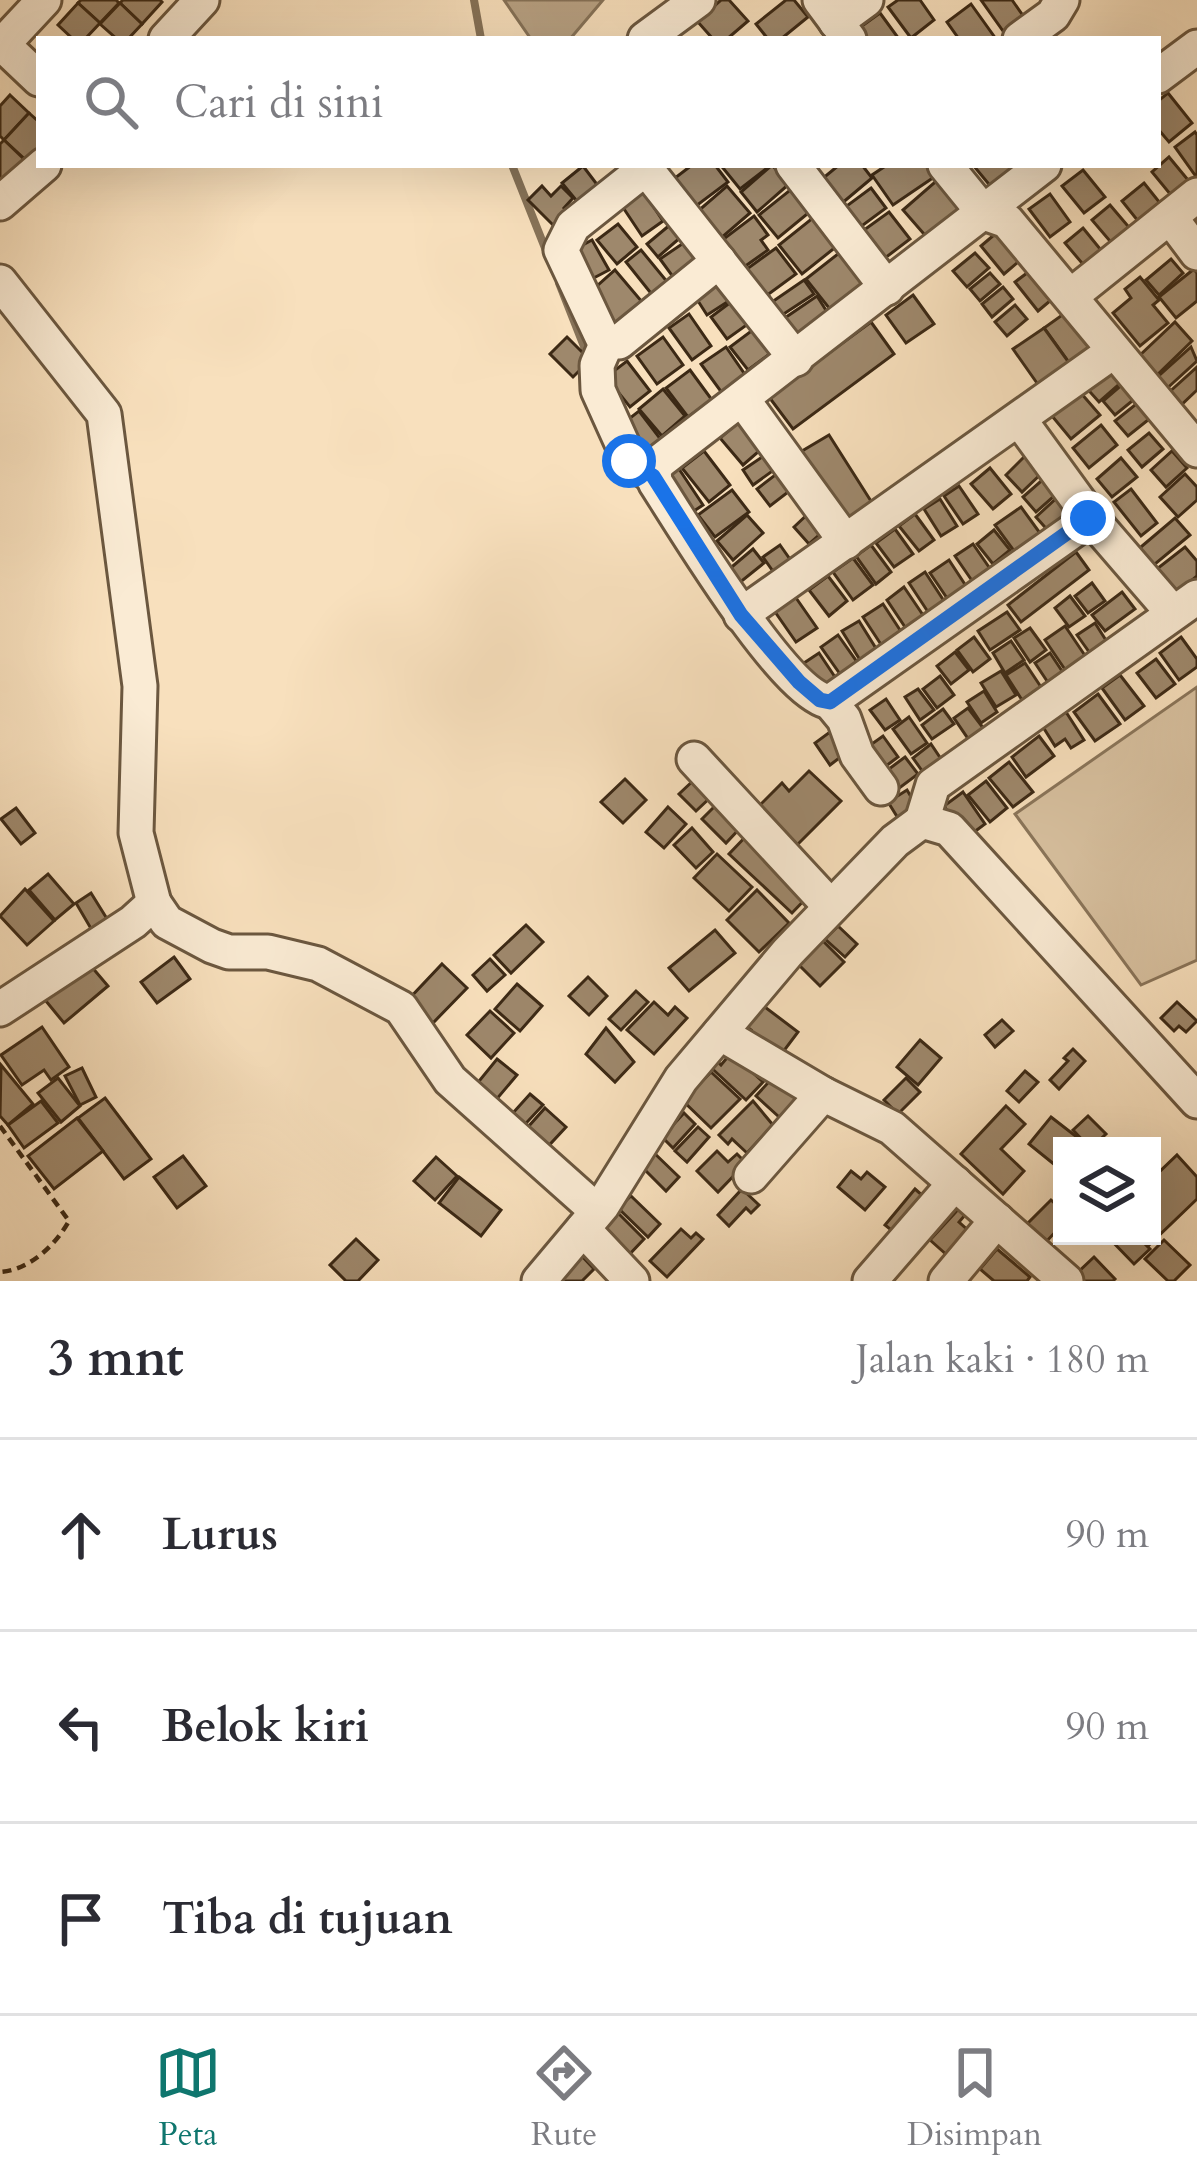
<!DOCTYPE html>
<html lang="id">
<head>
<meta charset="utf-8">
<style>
	:root { --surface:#fff; --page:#f2f2f3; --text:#2b2b33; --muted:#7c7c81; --line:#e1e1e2; --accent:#0f766e }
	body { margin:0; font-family:Cardo,serif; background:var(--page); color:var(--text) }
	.controls { position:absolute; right:36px; bottom:36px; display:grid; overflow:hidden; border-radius:0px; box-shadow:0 12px 48px #0002 }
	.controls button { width:108px; height:108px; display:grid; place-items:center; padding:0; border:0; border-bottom:3px solid var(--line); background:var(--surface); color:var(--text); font:60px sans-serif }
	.stop { position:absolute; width:36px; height:36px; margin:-27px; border:9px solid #1a73e8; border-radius:50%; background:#fff }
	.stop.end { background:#1a73e8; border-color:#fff; box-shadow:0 3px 12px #0008 }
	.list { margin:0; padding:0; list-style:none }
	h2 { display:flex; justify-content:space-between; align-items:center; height:156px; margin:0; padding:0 48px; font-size:51px }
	h2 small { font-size:39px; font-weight:400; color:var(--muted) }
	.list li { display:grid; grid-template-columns:78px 1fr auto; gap:36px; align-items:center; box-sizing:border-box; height:192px; padding:0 48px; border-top:3px solid var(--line) }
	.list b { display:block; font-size:45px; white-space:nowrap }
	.list em { font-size:39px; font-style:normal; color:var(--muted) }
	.icon { flex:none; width:66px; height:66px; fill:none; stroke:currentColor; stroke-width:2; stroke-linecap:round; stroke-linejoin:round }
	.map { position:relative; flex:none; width:1197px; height:1281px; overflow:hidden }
	.search { position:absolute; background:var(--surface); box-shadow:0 12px 48px #0002; left:36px; right:36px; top:36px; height:132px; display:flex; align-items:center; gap:30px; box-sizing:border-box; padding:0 42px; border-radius:0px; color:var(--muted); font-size:45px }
	.sheet { height:732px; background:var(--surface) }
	nav { display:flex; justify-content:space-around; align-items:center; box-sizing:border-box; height:168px; border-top:3px solid var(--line); background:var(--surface); font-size:33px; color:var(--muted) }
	nav a { display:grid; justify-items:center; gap:6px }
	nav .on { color:var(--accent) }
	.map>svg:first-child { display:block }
	.green { fill:#d8c1a0; stroke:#8a755a; stroke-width:3 }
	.water { fill:#b8a284; stroke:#867258; stroke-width:3 }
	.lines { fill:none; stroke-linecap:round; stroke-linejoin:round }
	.stream { stroke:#867258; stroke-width:8 }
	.building { fill:#9e886c; stroke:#3c2915; stroke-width:3 }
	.minor-casing { stroke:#6b573f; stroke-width:39 }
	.path { stroke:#3c2915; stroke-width:4.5; stroke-dasharray:9 6; stroke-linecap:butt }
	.minor { stroke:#faebd4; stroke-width:33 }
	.route { stroke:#1a73e8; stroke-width:15 }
</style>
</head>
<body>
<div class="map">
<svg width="1197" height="1281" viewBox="0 0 1197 1281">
	<rect width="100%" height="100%" fill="#f8e0bd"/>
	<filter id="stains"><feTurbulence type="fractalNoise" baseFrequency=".00167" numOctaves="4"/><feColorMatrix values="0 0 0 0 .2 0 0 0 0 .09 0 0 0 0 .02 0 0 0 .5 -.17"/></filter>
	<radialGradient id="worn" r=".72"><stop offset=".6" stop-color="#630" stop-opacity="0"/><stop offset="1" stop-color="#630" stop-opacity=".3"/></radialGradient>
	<polygon class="green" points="1197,687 1197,960 1141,985 1015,814"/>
	<polygon class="water" points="504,0 603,0 570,39 531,39"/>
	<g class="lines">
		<g class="stream">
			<polyline points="474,0 481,39"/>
			<polyline points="512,165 547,253"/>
			<polyline points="559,283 585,349"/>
		</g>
	</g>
	<g class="building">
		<polygon points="81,0 116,0 119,3 100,23 78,3"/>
		<polygon points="123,0 160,0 162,2 142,24 120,3"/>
		<polygon points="721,0 729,0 748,21 727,39 713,39 697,21"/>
		<polygon points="786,0 794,0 808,17 781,39 768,39 756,24"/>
		<polygon points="898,0 920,0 934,20 911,38 888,7"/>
		<polygon points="981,0 1012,0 1024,17 1003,31"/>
		<polygon points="78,3 100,23 85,39 73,39 58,25"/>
		<polygon points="120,3 142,24 128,39 117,39 100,24"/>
		<polygon points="971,4 996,39 959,39 947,22"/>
		<polygon points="880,13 899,39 861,39 855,31"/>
		<polygon points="1168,93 1192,123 1169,142 1158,129 1158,101"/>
		<polygon points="10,95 29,113 4,140 0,136 0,106"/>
		<polygon points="29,113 39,122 39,152 29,163 4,140"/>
		<polygon points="1195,132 1197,135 1197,178 1175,147"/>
		<polygon points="4,140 28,163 0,182 0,144"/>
		<polygon points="1169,157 1193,186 1175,200 1152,172"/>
		<polygon points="692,165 715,165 728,182 696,206 675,178"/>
		<polygon points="727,165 771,165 740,189 723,168"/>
		<polygon points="772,165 789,184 757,212 741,192"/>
		<polygon points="839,165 862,165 872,178 841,204 822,179"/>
		<polygon points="887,165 935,165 940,173 893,205 872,175"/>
		<polygon points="973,165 1012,165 1015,169 992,188"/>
		<polygon points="583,166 605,195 585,211 562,183"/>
		<polygon points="1083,170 1105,197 1084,213 1062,186"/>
		<polygon points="942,176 969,207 931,242 903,210"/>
		<polygon points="1144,183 1164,208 1142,226 1122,201"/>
		<polygon points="639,185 663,221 642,236 618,200"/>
		<polygon points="542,186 551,196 561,186 573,198 564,208 571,215 557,229 528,200"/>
		<polygon points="727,186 750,213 720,239 697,212"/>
		<polygon points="794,187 812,210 778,238 759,215"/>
		<polygon points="871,188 886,208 859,228 844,208"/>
		<polygon points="1050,194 1070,222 1050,237 1029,209"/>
		<polygon points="1110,205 1133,232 1115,247 1092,220"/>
		<polygon points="889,212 910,239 885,258 864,230"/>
		<polygon points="754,216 768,235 761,240 768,250 744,267 717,244"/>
		<polygon points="814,217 837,246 802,274 779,245"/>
		<polygon points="618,224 637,247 617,264 597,240"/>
		<polygon points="671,224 681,237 658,257 647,244"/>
		<polygon points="1083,228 1105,255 1087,269 1065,243"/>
		<polygon points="1001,229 1024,257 1004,274 981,246"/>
		<polygon points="592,240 609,270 586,282 570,252"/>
		<polygon points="685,242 700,263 676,281 660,259"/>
		<polygon points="776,248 796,274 759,301 740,274"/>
		<polygon points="641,250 669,284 654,297 626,262"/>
		<polygon points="843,250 870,284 833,313 806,279"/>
		<polygon points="975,253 989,268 967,287 953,271"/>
		<polygon points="1171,259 1183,273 1159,295 1146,280"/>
		<polygon points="1035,267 1057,295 1038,311 1015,282"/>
		<polygon points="1194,269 1197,273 1197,301 1176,318 1159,297"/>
		<polygon points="615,270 643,303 615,327 588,294"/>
		<polygon points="718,271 735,297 707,315 691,290"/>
		<polygon points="990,273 1000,284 980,301 970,289"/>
		<polygon points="1140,277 1159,300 1153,305 1168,323 1140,346 1113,313 1131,298 1125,289"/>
		<polygon points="804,280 814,294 773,321 761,302 769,296 772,302"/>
		<polygon points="1003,287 1013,299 992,317 982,304"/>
		<polygon points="913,295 934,324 906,343 886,315"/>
		<polygon points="739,296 755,319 727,339 711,317"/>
		<polygon points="817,296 829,315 789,343 776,324"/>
		<polygon points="1015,305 1027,319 1007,336 995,322"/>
		<polygon points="1065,313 1096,357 1075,371 1044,328"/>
		<polygon points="689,314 711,346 692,360 669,328"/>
		<polygon points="871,322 894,354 793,429 769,397"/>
		<polygon points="1175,322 1192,341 1156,376 1138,357"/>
		<polygon points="762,323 779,347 748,370 730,347"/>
		<polygon points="1044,328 1075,371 1044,393 1013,349"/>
		<polygon points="567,337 590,360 573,377 550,354"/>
		<polygon points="663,337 683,365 657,384 637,356"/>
		<polygon points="726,347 746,376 722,393 701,364"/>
		<polygon points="1191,347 1197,361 1163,392 1153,381"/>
		<polygon points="627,361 650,391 630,407 606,377"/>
		<polygon points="1106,362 1123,381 1099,402 1082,383"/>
		<polygon points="1197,367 1197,390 1178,408 1166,395"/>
		<polygon points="690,370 712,400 688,417 666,388"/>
		<polygon points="1125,382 1137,397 1115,415 1103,401"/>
		<polygon points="663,389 685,416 662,436 639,409"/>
		<polygon points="1080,392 1100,415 1071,439 1052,416"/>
		<polygon points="1140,401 1153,416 1128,436 1115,421"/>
		<polygon points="639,411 662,441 640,459 616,429"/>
		<polygon points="743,418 766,445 743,465 720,438"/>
		<polygon points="1101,425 1117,445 1089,468 1073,448"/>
		<polygon points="1149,433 1163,449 1142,467 1128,450"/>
		<polygon points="829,435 876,509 845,529 797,454"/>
		<polygon points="704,451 730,485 709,502 682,468"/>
		<polygon points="1172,451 1187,468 1166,487 1151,470"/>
		<polygon points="768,453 778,467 753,485 743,470"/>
		<polygon points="1028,453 1044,471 1022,492 1006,475"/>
		<polygon points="1121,458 1137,477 1112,497 1097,479"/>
		<polygon points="677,466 703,505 688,515 663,477"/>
		<polygon points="990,468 1011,494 993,509 971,484"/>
		<polygon points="779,472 792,489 770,506 757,489"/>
		<polygon points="1185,474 1197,487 1197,500 1178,517 1160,497"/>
		<polygon points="1048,475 1061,490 1036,512 1023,497"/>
		<polygon points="959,486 978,514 963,524 944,496"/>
		<polygon points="1131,489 1157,523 1141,536 1114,502"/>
		<polygon points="732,490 749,512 715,537 698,515"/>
		<polygon points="1061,494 1077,511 1051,534 1036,517"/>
		<polygon points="940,499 957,526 941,536 924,509"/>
		<polygon points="1021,507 1045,540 1020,559 995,525"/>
		<polygon points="810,512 825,530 809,544 794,527"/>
		<polygon points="915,514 934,540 919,551 899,526"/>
		<polygon points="747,515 763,533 733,560 717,541"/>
		<polygon points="1175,518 1190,535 1149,569 1135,552"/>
		<polygon points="895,529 913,554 894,567 876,543"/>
		<polygon points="994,530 1010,550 993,564 977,544"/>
		<polygon points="973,544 993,573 975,585 955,556"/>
		<polygon points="780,545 794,565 777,577 763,557"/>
		<polygon points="871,545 891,572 876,584 856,556"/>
		<polygon points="1185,547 1197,561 1197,576 1173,596 1153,572"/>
		<polygon points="753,549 764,563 738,584 727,571"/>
		<polygon points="1076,552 1089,570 1021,622 1008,605"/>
		<polygon points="853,558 873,585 853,600 833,572"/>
		<polygon points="949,560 968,589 949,601 930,573"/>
		<polygon points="925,572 946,604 930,615 909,583"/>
		<polygon points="828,576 847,601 829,616 809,590"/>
		<polygon points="1092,583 1105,601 1088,613 1075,596"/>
		<polygon points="904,587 925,618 907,630 887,600"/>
		<polygon points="1122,592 1135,609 1105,631 1092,615"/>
		<polygon points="794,595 817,628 796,642 773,609"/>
		<polygon points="1070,596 1085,616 1069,627 1055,608"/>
		<polygon points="883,604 902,633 882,646 863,617"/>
		<polygon points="1007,612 1020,630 990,650 978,631"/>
		<polygon points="859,621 877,650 860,660 842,631"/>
		<polygon points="1095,623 1109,645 1092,656 1077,635"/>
		<polygon points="1065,626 1086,657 1066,671 1045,640"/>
		<polygon points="1030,628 1046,650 1030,662 1014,638"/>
		<polygon points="838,635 857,662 840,674 821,647"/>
		<polygon points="974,637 990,659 973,672 957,650"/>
		<polygon points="1181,637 1197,659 1197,667 1179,680 1160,653"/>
		<polygon points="1011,641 1024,660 1005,673 993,653"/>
		<polygon points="955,652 969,670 951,684 937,666"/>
		<polygon points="819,653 839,683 822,695 801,665"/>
		<polygon points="1050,653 1066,677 1051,687 1035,663"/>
		<polygon points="1156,659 1175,684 1156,698 1137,673"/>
		<polygon points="1025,663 1041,687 1022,700 1006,675"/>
		<polygon points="1001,671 1016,695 996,707 981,683"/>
		<polygon points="1120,675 1144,706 1125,720 1102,688"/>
		<polygon points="940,676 954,695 937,708 923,689"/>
		<polygon points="918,689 934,710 920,720 905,697"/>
		<polygon points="984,691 997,712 981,723 967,702"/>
		<polygon points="1098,694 1120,724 1095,741 1074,712"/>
		<polygon points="886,699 900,720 885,730 870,710"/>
		<polygon points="968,708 984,729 969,740 954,718"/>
		<polygon points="943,709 954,724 932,739 922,725"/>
		<polygon points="1066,712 1084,740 1071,748 1065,739 1055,746 1043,727"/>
		<polygon points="909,717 927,743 911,754 893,729"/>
		<polygon points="834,729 850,750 830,765 815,743"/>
		<polygon points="883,736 898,757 878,772 862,751"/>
		<polygon points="1039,736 1054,756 1026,777 1012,757"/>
		<polygon points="931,744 943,762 925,775 913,758"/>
		<polygon points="905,757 918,774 894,792 881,775"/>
		<polygon points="1009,762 1033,792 1013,807 989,778"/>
		<polygon points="809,771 841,801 793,849 754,811 782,783 789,791"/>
		<polygon points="696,778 713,795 696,811 679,794"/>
		<polygon points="625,779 646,800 623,823 601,802"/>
		<polygon points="986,781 1007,808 990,822 968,795"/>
		<polygon points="907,790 920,812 901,823 888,802"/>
		<polygon points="963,792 985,824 966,838 944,806"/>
		<polygon points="719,802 743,825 726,843 702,819"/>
		<polygon points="668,807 686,824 664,848 646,832"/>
		<polygon points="16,808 35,833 21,844 1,819"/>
		<polygon points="692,828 713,852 696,868 674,845"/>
		<polygon points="750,832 813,891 792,913 729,854"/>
		<polygon points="717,854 752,887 729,911 694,878"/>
		<polygon points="48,874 74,904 55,920 29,890"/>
		<polygon points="25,889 54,921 27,945 0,916"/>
		<polygon points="757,890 789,923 759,952 727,920"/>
		<polygon points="91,893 109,922 93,932 76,903"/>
		<polygon points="526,925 543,942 511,973 494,955"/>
		<polygon points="838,926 857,944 845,957 825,939"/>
		<polygon points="715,930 735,953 689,991 669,968"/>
		<polygon points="823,941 844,962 820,986 799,965"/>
		<polygon points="174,957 190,979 157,1003 141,982"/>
		<polygon points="85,959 108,986 64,1023 41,995"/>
		<polygon points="490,959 505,975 487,991 473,975"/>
		<polygon points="442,964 467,988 431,1025 407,1001"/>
		<polygon points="588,977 607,996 589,1015 569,996"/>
		<polygon points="517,984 542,1006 520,1031 495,1009"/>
		<polygon points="636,991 648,1002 621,1030 609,1019"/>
		<polygon points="753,998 798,1032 777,1060 746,1036 751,1030 737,1019"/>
		<polygon points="654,1002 668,1015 675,1007 687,1018 654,1054 627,1030"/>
		<polygon points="1177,1002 1197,1021 1186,1032 1179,1026 1174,1031 1161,1018"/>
		<polygon points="490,1011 514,1033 491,1058 467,1035"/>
		<polygon points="1002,1020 1013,1031 995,1047 985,1035"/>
		<polygon points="42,1027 69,1067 51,1080 44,1070 22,1085 1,1055"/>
		<polygon points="606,1028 634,1062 615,1082 586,1054"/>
		<polygon points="920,1040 941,1058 918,1085 897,1067"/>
		<polygon points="1073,1049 1085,1061 1059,1089 1050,1080 1068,1061 1064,1058"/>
		<polygon points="731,1053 763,1082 746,1100 705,1062 711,1055 721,1065"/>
		<polygon points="497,1059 517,1075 490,1107 471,1091"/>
		<polygon points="1,1065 33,1104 8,1125 0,1116"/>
		<polygon points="82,1068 96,1097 80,1105 65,1076"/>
		<polygon points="1025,1071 1038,1082 1019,1102 1007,1091"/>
		<polygon points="711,1072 740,1099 711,1128 683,1101"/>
		<polygon points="775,1075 808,1105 789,1126 756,1096"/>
		<polygon points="58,1078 80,1106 61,1122 38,1093"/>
		<polygon points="906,1078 920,1092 898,1114 884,1100"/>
		<polygon points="530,1094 543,1105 516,1134 504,1123"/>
		<polygon points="105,1098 151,1159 124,1179 78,1118"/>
		<polygon points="41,1101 58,1123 24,1148 8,1125"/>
		<polygon points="753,1101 773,1125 747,1153 732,1139 728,1144 719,1135"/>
		<polygon points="1006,1106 1025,1124 1001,1149 1024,1171 1003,1194 961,1154"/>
		<polygon points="545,1108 566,1127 540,1155 520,1136"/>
		<polygon points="684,1113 695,1124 673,1148 662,1137"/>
		<polygon points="1088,1116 1106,1134 1093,1146 1088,1146 1073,1130"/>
		<polygon points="1051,1117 1082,1141 1078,1146 1062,1146 1060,1169 1029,1144"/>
		<polygon points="77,1118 103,1151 54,1189 28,1156"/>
		<polygon points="698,1127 709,1137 687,1162 675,1151"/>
		<polygon points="651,1150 679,1177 666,1191 634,1159"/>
		<polygon points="717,1151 728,1162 737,1154 746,1163 718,1192 697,1171"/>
		<polygon points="1177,1155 1197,1177 1197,1199 1149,1245 1141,1236 1152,1236 1152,1179"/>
		<polygon points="183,1156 206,1186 177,1208 154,1177"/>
		<polygon points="436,1157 457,1176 435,1200 414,1181"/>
		<polygon points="851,1171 861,1179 867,1172 885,1187 865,1210 838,1187"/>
		<polygon points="459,1177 501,1210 481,1236 439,1203"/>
		<polygon points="742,1189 759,1205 751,1213 746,1208 729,1226 718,1215"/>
		<polygon points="915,1189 931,1203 900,1237 885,1225"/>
		<polygon points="631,1196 660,1224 648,1237 618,1208"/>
		<polygon points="1051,1200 1062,1210 1062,1225 1044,1244 1025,1226"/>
		<polygon points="965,1202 971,1208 959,1222 970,1232 948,1256 930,1240"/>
		<polygon points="616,1211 644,1239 625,1259 596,1231"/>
		<polygon points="681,1229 691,1238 696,1233 703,1239 667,1277 650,1261"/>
		<polygon points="1107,1236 1137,1236 1150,1249 1134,1264"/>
		<polygon points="356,1239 378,1260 358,1281 346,1281 330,1265"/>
		<polygon points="1164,1240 1190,1265 1174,1281 1168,1281 1145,1259"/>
		<polygon points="997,1249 1030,1277 1027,1281 994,1281 980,1269"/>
		<polygon points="578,1252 594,1269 582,1281 564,1281 556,1273"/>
		<polygon points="1094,1257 1115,1279 1113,1281 1081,1281 1075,1275"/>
	</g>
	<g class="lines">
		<g class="minor-casing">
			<g id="minor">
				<polyline points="820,0 849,39"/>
				<polyline points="836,22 866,0"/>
				<polyline points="166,39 202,0"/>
				<polyline points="645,39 698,0"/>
				<polyline points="1020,39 1053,15 1062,0"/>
				<polyline points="0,42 39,79"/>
				<polyline points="3,44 44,0"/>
				<polyline points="1158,76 1197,47"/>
				<polyline points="643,165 796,359"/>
				<polyline points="793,165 887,288"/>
				<polyline points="945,165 984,213 1007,221 1197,450"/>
				<path d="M 1044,165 L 659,462 L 654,470 L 655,482 C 683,525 784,695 830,702 L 1091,518 L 1173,613"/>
				<polyline points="646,168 573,226 561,250 602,337 607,342 619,342 719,261"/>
				<polyline points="0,203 44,165"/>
				<polyline points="1170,217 1197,253"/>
				<polyline points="0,282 104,414 140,686 136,833 154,903"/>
				<polyline points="1072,295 1197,195"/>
				<polyline points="607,342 597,365 598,390 630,461 653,476"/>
				<polyline points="743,400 846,542"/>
				<polyline points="1019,419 1091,518"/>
				<polyline points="741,615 1114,351"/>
				<polyline points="830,702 844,719 857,755 881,788"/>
				<polyline points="694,759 831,907"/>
				<polyline points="922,821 933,785 1197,597"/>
				<polyline points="0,1009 133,922 154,903 167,922 212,946 229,952 268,952 318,964 401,1008 450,1080 597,1211"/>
				<polyline points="720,1033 823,1094 892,1128 1066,1281"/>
				<polyline points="751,1176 823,1094"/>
				<polyline points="583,1229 632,1281"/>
				<polyline points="539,1281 602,1206 681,1079 788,952 895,841 922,821 949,829 1197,1101"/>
				<polyline points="870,1281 955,1183"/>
				<polyline points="946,1281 997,1220"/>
			</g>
		</g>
		<path class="path" d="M 0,1126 L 69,1221 C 55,1246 29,1270 0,1272"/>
		<use href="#minor" class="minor"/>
	</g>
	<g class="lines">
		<polyline class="route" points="629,461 653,476 741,615 799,682 820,700 830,702 1088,518"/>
	</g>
	<rect width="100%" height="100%" filter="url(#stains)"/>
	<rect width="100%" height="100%" fill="url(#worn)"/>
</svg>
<div class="controls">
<button><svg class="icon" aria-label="layers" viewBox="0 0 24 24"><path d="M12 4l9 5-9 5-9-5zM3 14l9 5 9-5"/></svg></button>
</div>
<div class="stop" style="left:629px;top:461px"></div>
<div class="stop end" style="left:1088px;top:518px"></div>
<div class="search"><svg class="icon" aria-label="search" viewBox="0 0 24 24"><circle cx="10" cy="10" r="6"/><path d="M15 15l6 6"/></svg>Cari di sini</div>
</div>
<section class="sheet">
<h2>3 mnt<small>Jalan kaki · 180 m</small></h2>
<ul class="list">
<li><svg class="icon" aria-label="ahead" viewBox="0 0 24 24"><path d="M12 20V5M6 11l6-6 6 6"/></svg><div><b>Lurus</b></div><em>90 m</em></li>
<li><svg class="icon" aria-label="left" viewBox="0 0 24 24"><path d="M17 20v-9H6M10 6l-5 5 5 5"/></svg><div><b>Belok kiri</b></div><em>90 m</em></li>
<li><svg class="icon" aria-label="arrive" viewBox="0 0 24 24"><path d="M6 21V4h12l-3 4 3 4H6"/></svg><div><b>Tiba di tujuan</b></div></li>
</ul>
</section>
<nav>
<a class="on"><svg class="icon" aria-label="map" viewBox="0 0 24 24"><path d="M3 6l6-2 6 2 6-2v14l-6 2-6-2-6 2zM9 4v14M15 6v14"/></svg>Peta</a>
<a><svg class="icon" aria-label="directions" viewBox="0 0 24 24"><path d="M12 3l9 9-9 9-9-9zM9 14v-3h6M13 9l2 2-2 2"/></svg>Rute</a>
<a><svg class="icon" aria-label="saved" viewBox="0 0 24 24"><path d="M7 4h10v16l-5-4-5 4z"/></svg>Disimpan</a>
</nav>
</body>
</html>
